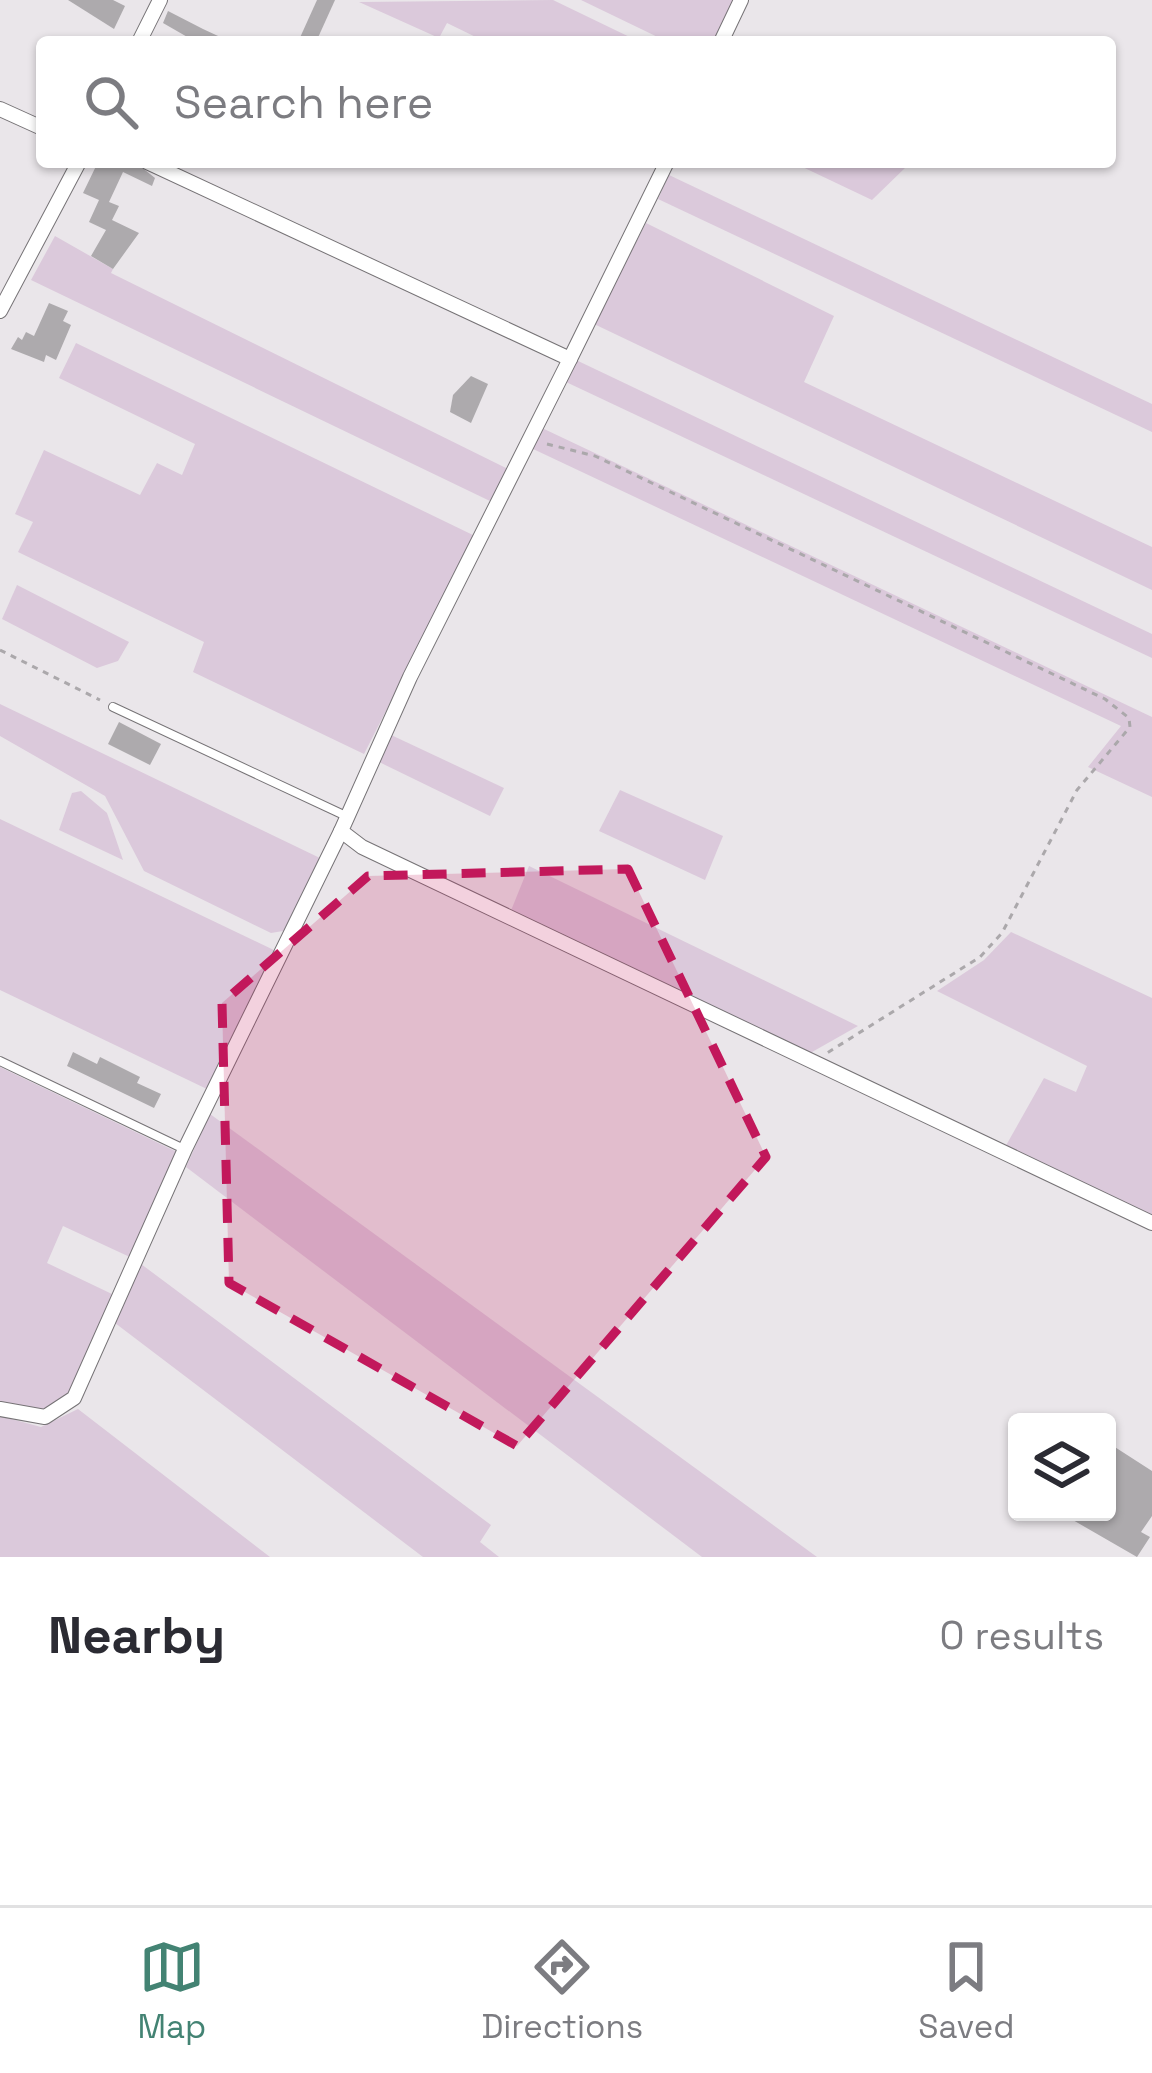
<!DOCTYPE html>
<html lang="en">
<head>
<meta charset="utf-8">
<style>
	:root { --surface:#fff; --page:#f2f2f3; --text:#2b2b33; --muted:#7c7c81; --line:#e1e1e2; --accent:#438373 }
	body { margin:0; font-family:"Space Grotesk",sans-serif; background:var(--page); color:var(--text) }
	.controls { position:absolute; right:36px; bottom:36px; display:grid; overflow:hidden; border-radius:12px; box-shadow:0 3px 9px #0004 }
	.controls button { width:108px; height:108px; display:grid; place-items:center; padding:0; border:0; border-bottom:3px solid var(--line); background:var(--surface); color:var(--text); font:60px sans-serif }
	.list { margin:0; padding:0; list-style:none }
	h2 { display:flex; justify-content:space-between; align-items:center; height:156px; margin:0; padding:0 48px; font-size:51px }
	h2 small { font-size:39px; font-weight:400; color:var(--muted) }
	.icon { flex:none; width:66px; height:66px; fill:none; stroke:currentColor; stroke-width:2; stroke-linecap:round; stroke-linejoin:round }
	.map { position:relative; flex:none; width:1152px; height:1557px; overflow:hidden }
	.search { position:absolute; background:var(--surface); box-shadow:0 3px 9px #0004; left:36px; right:36px; top:36px; height:132px; display:flex; align-items:center; gap:30px; box-sizing:border-box; padding:0 42px; border-radius:12px; color:var(--muted); font-size:45px }
	.sheet { height:348px; background:var(--surface) }
	nav { display:flex; justify-content:space-around; align-items:center; box-sizing:border-box; height:168px; border-top:3px solid var(--line); background:var(--surface); font-size:33px; color:var(--muted) }
	nav a { display:grid; justify-items:center; gap:6px }
	nav .on { color:var(--accent) }
	.map>svg:first-child { display:block }
	.green { fill:#dbc9db }
	.building { fill:#adaaad }
	.lines { fill:none; stroke-linecap:round; stroke-linejoin:round }
	.service-casing { stroke:#767376; stroke-width:10 }
	.minor-casing { stroke:#767376; stroke-width:16 }
	.path { stroke:#aba8ab; stroke-width:3; stroke-dasharray:6 6; stroke-linecap:butt }
	.service { stroke:#fff; stroke-width:8 }
	.minor { stroke:#fff; stroke-width:14 }
	.marked { fill:#c2185b; fill-opacity:0.2; stroke:#c2185b; stroke-width:9; stroke-dasharray:24 15; stroke-linejoin:round }
</style>
</head>
<body>
<div class="map">
<svg width="1152" height="1557" viewBox="0 0 1152 1557">
	<rect width="100%" height="100%" fill="#eae6ea"/>
	<g class="green">
		<polygon points="553,0 640,42 486,42 447,23 439,38 359,2"/>
		<polygon points="581,0 733,0 736,1 717,42 668,42"/>
		<polygon points="792,162 899,162 907,166 872,200"/>
		<polygon points="669,175 1152,404 1152,432 658,199"/>
		<polygon points="646,223 834,316 804,382 1152,547 1152,590 594,324"/>
		<polygon points="55,236 113,269 111,273 508,469 492,502 31,280"/>
		<polygon points="76,343 475,536 364,754 193,672 204,642 18,552 33,522 15,514 44,450 140,495 157,463 182,475 195,444 59,378"/>
		<polygon points="576,360 1152,634 1152,658 566,382"/>
		<polygon points="542,428 1152,717 1152,797 1088,767 1121,726 531,448"/>
		<polygon points="17,585 129,642 118,661 97,668 2,619"/>
		<polygon points="0,704 322,859 289,930 271,933 144,871 105,796 0,736"/>
		<polygon points="389,734 504,788 490,816 377,761"/>
		<polygon points="620,790 723,836 705,880 599,831"/>
		<polygon points="81,791 107,813 123,860 59,830 72,793"/>
		<polygon points="0,819 278,952 209,1090 0,990"/>
		<polygon points="529,866 858,1026 805,1056 510,913"/>
		<polygon points="1011,932 1152,998 1152,1218 1004,1149 1044,1078 1076,1092 1087,1066 937,991 984,960"/>
		<polygon points="0,1067 177,1152 132,1258 63,1226 47,1263 112,1294 75,1388 48,1412 0,1404"/>
		<polygon points="210,1114 817,1557 702,1557 186,1167"/>
		<polygon points="141,1264 491,1525 480,1542 499,1557 423,1557 115,1323"/>
		<polygon points="78,1409 270,1557 0,1557 0,1416 41,1427"/>
	</g>
	<g class="building">
		<polygon points="68,0 113,0 125,6 114,29"/>
		<polygon points="317,0 335,0 316,42 298,42"/>
		<polygon points="168,11 203,29 231,42 196,42 163,23"/>
		<polygon points="98,162 135,162 155,178 152,186 123,172 109,202 119,206 112,220 139,233 113,269 91,256 106,230 89,222 99,200 83,193"/>
		<polygon points="49,303 68,311 63,321 71,325 56,360 46,355 44,362 11,349 18,337 22,340 26,332 34,336"/>
		<polygon points="471,376 488,384 471,423 450,412 453,395"/>
		<polygon points="119,722 161,744 150,765 108,744"/>
		<polygon points="73,1052 97,1064 100,1057 140,1077 137,1083 161,1094 154,1108 67,1066"/>
		<polygon points="1107,1442 1152,1471 1152,1516 1141,1532 1150,1537 1137,1557 1059,1512 1107,1512"/>
	</g>
	<g class="lines">
		<g class="service-casing">
			<g id="service">
				<polyline points="113,707 346,816"/>
				<polyline points="0,1061 184,1149"/>
			</g>
		</g>
		<g class="minor-casing">
			<g id="minor">
				<polyline points="139,42 160,0"/>
				<polyline points="721,42 741,0"/>
				<polyline points="0,109 42,128"/>
				<polyline points="147,162 570,359 410,677 341,831 362,847 1152,1223"/>
				<polyline points="0,311 79,162"/>
				<polyline points="570,359 667,162"/>
				<polyline points="0,1409 45,1417 74,1398 185,1149 341,831"/>
			</g>
		</g>
		<g class="path">
			<polyline points="547,444 595,456 1105,699 1129,718 1130,727 1077,790 1002,933 980,957 827,1053"/>
			<polyline points="0,650 100,700"/>
		</g>
		<use href="#service" class="service"/>
		<use href="#minor" class="minor"/>
	</g>
	<path class="marked" d="M 628,869 L 766,1157 L 517,1446 L 229,1283 L 222,1003 L 368,876 Z"/>
</svg>
<div class="controls">
<button><svg class="icon" aria-label="layers" viewBox="0 0 24 24"><path d="M12 4l9 5-9 5-9-5zM3 14l9 5 9-5"/></svg></button>
</div>
<div class="search"><svg class="icon" aria-label="search" viewBox="0 0 24 24"><circle cx="10" cy="10" r="6"/><path d="M15 15l6 6"/></svg>Search here</div>
</div>
<section class="sheet">
<h2>Nearby<small>0 results</small></h2>
<ul class="list">
</ul>
</section>
<nav>
<a class="on"><svg class="icon" aria-label="map" viewBox="0 0 24 24"><path d="M3 6l6-2 6 2 6-2v14l-6 2-6-2-6 2zM9 4v14M15 6v14"/></svg>Map</a>
<a><svg class="icon" aria-label="directions" viewBox="0 0 24 24"><path d="M12 3l9 9-9 9-9-9zM9 14v-3h6M13 9l2 2-2 2"/></svg>Directions</a>
<a><svg class="icon" aria-label="saved" viewBox="0 0 24 24"><path d="M7 4h10v16l-5-4-5 4z"/></svg>Saved</a>
</nav>
</body>
</html>
